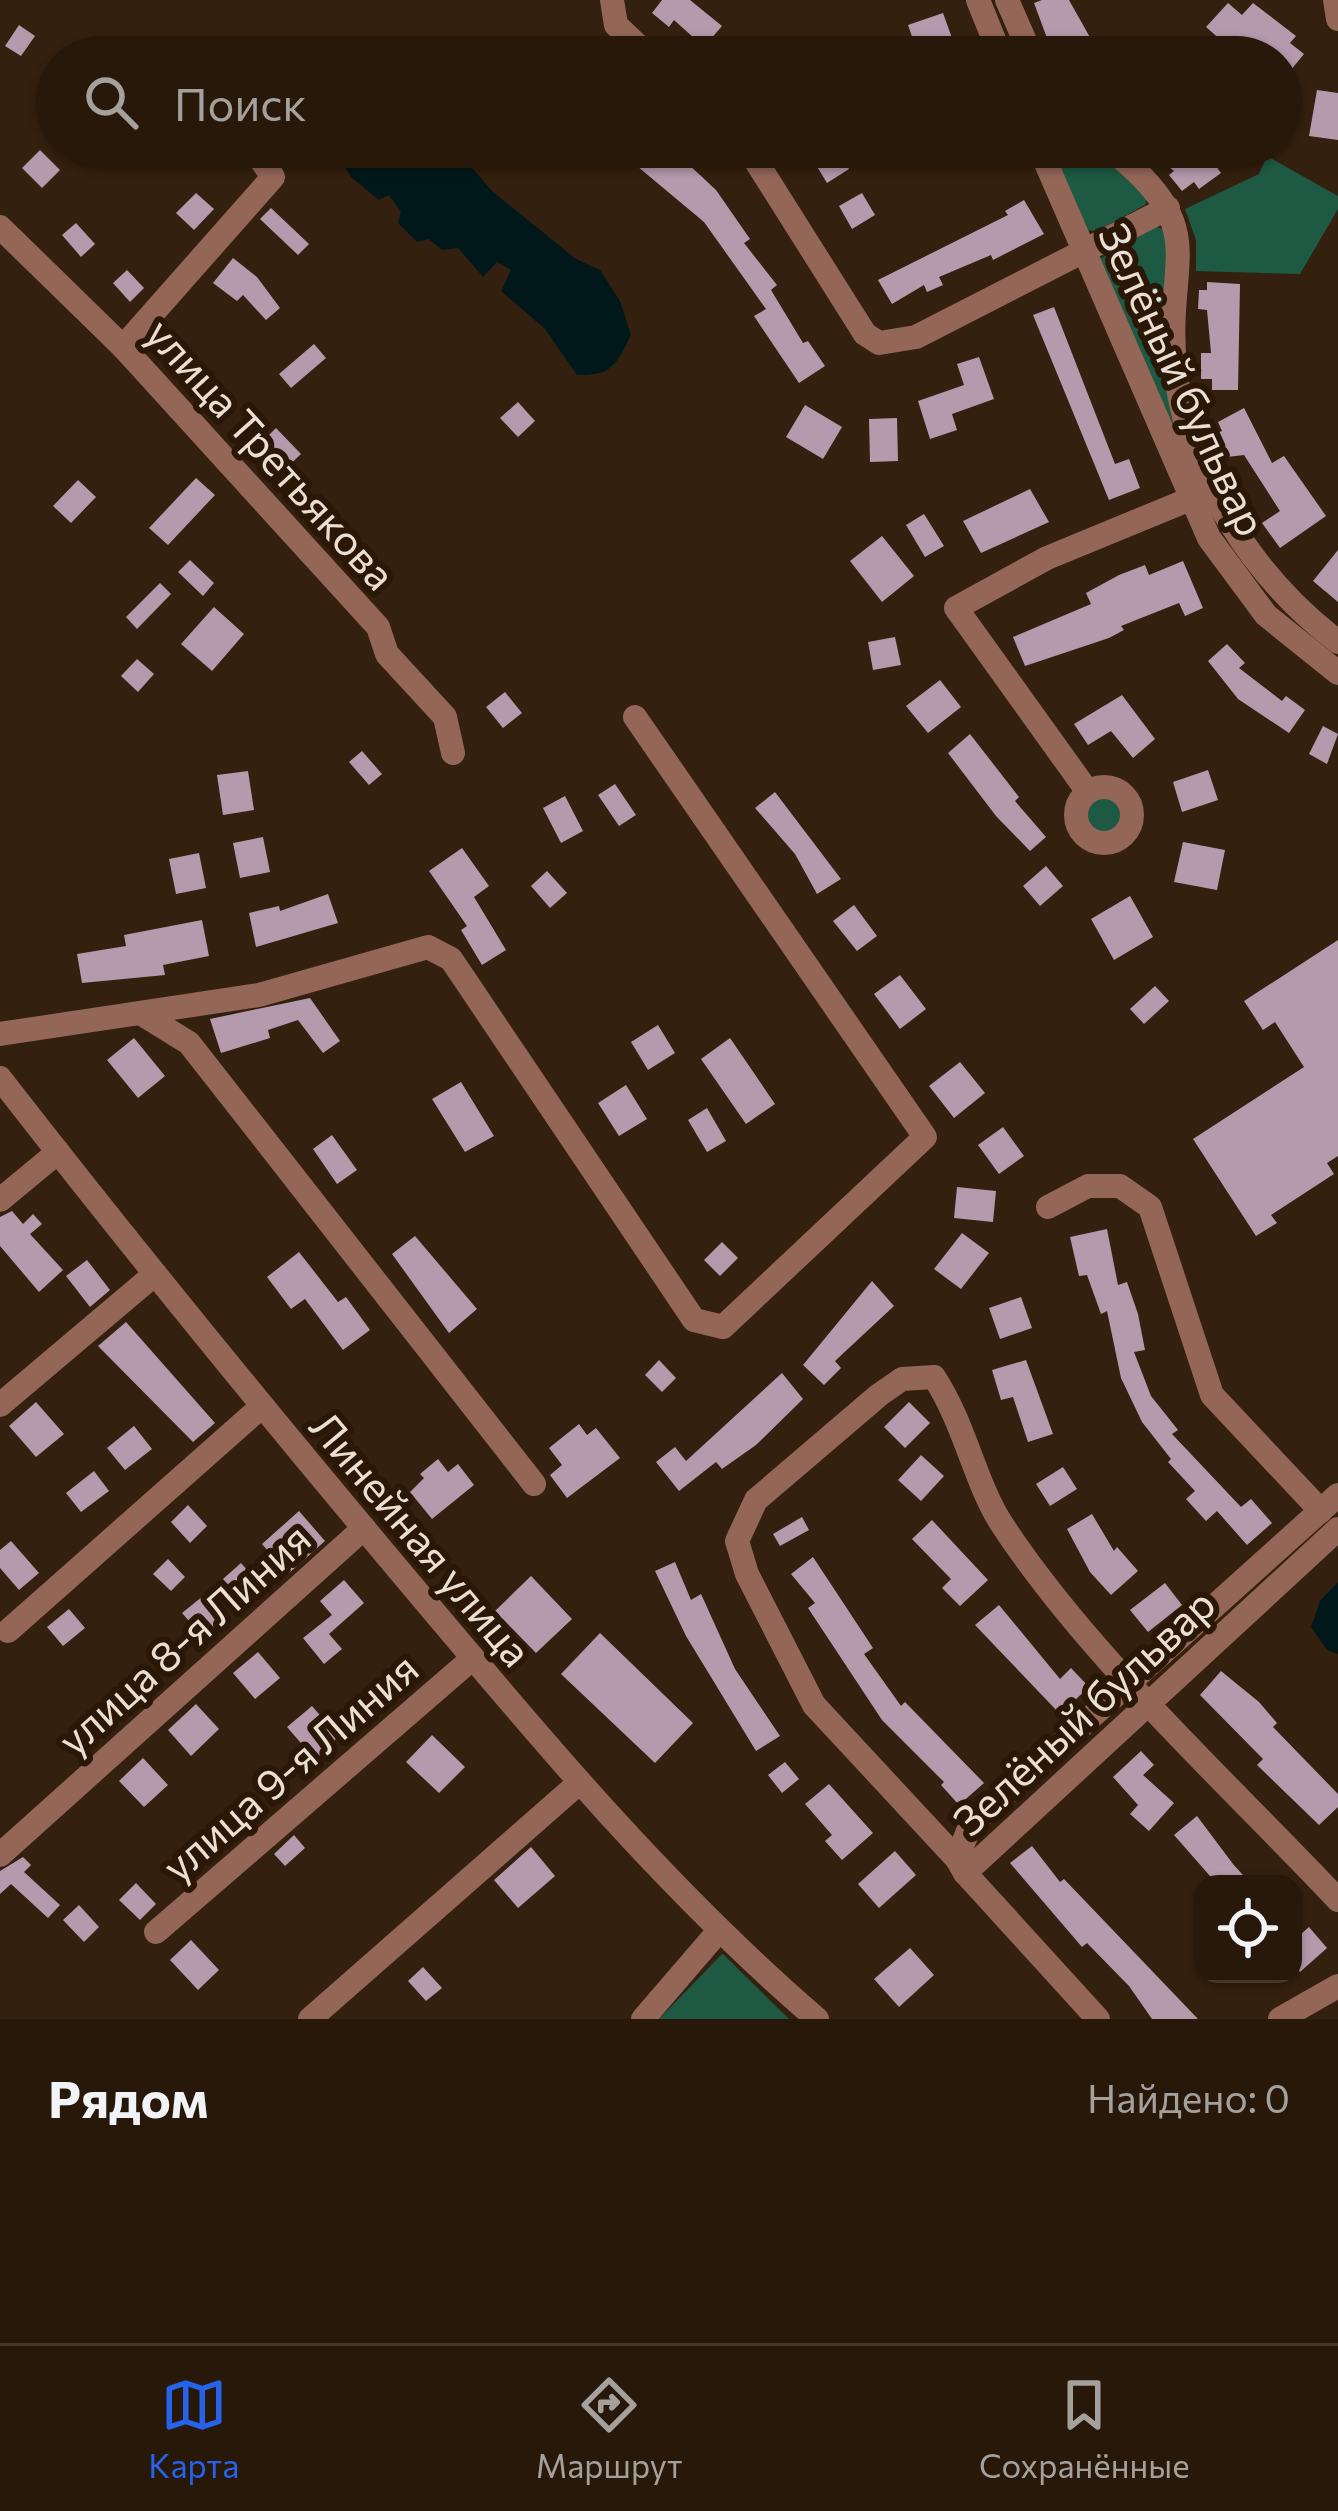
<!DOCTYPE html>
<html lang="ru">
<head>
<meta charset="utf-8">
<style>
	:root { --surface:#27180a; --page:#2f2113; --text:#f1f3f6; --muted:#a4a09c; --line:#43372b; --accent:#2563eb }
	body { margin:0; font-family:Commissioner,sans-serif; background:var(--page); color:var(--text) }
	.controls { position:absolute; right:36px; bottom:36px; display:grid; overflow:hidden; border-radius:24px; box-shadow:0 3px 9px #0004 }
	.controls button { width:108px; height:108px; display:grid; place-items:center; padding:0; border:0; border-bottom:3px solid var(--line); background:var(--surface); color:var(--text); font:60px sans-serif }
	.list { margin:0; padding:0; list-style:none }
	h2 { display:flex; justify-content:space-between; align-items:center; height:156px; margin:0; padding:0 48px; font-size:51px }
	h2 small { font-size:39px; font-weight:400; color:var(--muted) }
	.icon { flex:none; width:66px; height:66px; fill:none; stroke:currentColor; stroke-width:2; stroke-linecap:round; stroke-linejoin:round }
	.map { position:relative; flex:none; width:1338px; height:2019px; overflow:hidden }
	.search { position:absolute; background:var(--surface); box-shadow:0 3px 9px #0004; left:36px; right:36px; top:36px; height:132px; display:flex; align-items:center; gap:30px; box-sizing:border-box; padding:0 42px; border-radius:66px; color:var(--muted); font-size:45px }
	.sheet { height:324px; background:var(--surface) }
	nav { display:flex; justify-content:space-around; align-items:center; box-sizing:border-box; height:168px; border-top:3px solid var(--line); background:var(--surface); font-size:33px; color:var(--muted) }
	nav a { display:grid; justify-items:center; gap:6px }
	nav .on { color:var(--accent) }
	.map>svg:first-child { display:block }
	.green { fill:#1d5943 }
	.water { fill:#001819 }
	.building { fill:#b59aad }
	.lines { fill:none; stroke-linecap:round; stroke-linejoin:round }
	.minor { stroke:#946658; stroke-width:24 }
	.labels { text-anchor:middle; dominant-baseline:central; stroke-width:12; stroke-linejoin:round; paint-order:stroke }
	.street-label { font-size:42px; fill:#ebded3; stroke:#2a1705 }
</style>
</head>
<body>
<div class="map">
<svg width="1338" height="2019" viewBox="0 0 1338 2019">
	<rect width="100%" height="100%" fill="#34200e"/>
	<g class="green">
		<path d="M 1048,147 C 1095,147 1121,155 1148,196 L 1145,205 L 1097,231 L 1086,230 Z"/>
		<polygon points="1267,156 1338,196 1338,209 1300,274 1196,271 1196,240 1185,209 1259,174"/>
		<polygon points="1155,226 1165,230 1184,450 1098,260"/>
		<circle cx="1104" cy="815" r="17"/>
		<polygon points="722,1954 723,1954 789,2019 659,2019"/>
	</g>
	<g class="water">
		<path d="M 454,147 L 493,192 L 576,259 L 600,270 L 620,301 L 631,335 C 616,365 612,376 577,375 L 545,329 L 501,291 L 511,270 L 497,262 L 483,277 L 458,248 L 442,250 L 429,239 L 417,242 L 398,223 L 401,212 L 389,195 L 379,200 L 351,177 L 334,148 Z"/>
		<polygon points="1338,1582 1338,1654 1327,1650 1311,1627 1320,1601"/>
	</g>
	<g class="building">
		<polygon points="662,0 690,0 722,26 704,47 674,20 669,27 652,13"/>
		<polygon points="1042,0 1069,0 1101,57 1054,57 1034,3"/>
		<polygon points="1228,3 1242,15 1253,3 1296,36 1290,43 1304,54 1281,82 1281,57 1240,57 1206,27"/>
		<polygon points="943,13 952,38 943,41 951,57 919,57 908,25"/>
		<polygon points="19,25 35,36 21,56 5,46"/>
		<polygon points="1317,90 1338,93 1338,140 1309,136"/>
		<polygon points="642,147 670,147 716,190 750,239 744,243 777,285 771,290 803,343 808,341 825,366 799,383 754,316 766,309 704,222 631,161"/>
		<polygon points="805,147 836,147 849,169 827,183"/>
		<polygon points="1145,147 1202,147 1221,173 1199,189 1194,182 1182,191 1169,175 1174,171"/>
		<polygon points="40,150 60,170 42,188 22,168"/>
		<polygon points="196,193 214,209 194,230 176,213"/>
		<polygon points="862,193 875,215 852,229 839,206"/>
		<polygon points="1024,200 1044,234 993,260 991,255 939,277 943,285 927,292 924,285 892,304 878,280 1008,215 1005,211"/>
		<polygon points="271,208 309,244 298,255 260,219"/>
		<polygon points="76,223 95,244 81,257 62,235"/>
		<polygon points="233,258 257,277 280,308 266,320 243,295 237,301 213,283"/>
		<polygon points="127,270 144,288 130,302 113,283"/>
		<polygon points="1207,282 1240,284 1238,390 1212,390 1212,379 1201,379 1201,353 1211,353 1207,310 1198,309 1199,290 1207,290"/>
		<polygon points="1054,307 1115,464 1129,459 1140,488 1109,500 1033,315"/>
		<polygon points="314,344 326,358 291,388 279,374"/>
		<polygon points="979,357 994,399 952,414 957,430 930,439 918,401 964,385 957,364"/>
		<polygon points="518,402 535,421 518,437 500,418"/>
		<polygon points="805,405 842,427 823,459 786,437"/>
		<polygon points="1244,408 1272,463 1284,456 1326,516 1280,548 1262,523 1280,511 1244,455 1227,457 1215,434 1222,431 1218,422"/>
		<polygon points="897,418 898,461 870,462 869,419"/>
		<polygon points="276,428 301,454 277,477 252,452"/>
		<polygon points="196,478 215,495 168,545 149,528"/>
		<polygon points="78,480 96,497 71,523 53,506"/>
		<polygon points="1030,489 1049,522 981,553 963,521"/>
		<polygon points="924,514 944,546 925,557 906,525"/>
		<polygon points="882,536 914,576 882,602 850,561"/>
		<polygon points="1338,550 1338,602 1313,581"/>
		<polygon points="190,560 214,583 203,596 178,572"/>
		<polygon points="1183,561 1203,608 1185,616 1179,603 1121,626 1124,630 1109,638 1025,666 1013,637 1091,604 1086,593 1119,575 1145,565 1149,575"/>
		<polygon points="160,583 171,594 137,629 126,617"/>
		<polygon points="214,607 244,634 212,671 181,644"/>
		<polygon points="895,637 901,665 873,670 868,642"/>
		<polygon points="1227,644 1245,663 1239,668 1282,701 1286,696 1305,710 1289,733 1238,699 1208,661"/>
		<polygon points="137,659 154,674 138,692 121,676"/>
		<polygon points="940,680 961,707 928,733 906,706"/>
		<polygon points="505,692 522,713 503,728 486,707"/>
		<polygon points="1122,695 1155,739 1133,758 1111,731 1088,745 1074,724"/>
		<polygon points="1323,726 1338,734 1327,764 1309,754"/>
		<polygon points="970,734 1019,797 1015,801 1046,837 1030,851 996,816 948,753"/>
		<polygon points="362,751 382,774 369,785 349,762"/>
		<polygon points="1208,770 1218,800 1182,812 1173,782"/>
		<polygon points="248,771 254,810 223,815 217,775"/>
		<polygon points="615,784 636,815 619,826 598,795"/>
		<polygon points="775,792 841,879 817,894 795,854 755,808"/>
		<polygon points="565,796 583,831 561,843 543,808"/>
		<polygon points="263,837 270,872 240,878 233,843"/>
		<polygon points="1183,842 1225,850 1217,890 1174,882"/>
		<polygon points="462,848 489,886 474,897 506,950 482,965 461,930 467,926 429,871"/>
		<polygon points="199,853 206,888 176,894 169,859"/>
		<polygon points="1046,866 1063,886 1040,906 1023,886"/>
		<polygon points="547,871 567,893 550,908 531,886"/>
		<polygon points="328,894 338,923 256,947 249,913 279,906 280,911"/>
		<polygon points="1130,896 1153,937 1114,960 1091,919"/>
		<polygon points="854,905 877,936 857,951 833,921"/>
		<polygon points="202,920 209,956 163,965 165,975 82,983 77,954 126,946 124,935"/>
		<polygon points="1338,940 1338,1156 1327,1163 1334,1174 1271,1215 1277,1223 1256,1236 1193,1139 1304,1067 1275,1022 1263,1030 1244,1001"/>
		<polygon points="900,975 926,1009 900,1029 874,994"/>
		<polygon points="1155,986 1169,1001 1144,1024 1130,1009"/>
		<polygon points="310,998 340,1041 323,1053 298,1020 268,1030 270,1038 221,1053 210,1019"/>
		<polygon points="658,1025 675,1053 648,1070 631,1042"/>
		<polygon points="134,1038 165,1076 138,1098 107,1060"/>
		<polygon points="730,1038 775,1104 746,1124 701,1059"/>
		<polygon points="960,1062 985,1093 954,1118 929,1086"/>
		<polygon points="461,1082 494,1136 465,1152 432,1099"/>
		<polygon points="626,1085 647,1119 619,1136 598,1103"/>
		<polygon points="707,1108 726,1141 707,1152 688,1120"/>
		<polygon points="1003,1127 1024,1156 999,1174 978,1145"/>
		<polygon points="332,1135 357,1170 337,1184 313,1149"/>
		<polygon points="957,1187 996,1191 993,1222 954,1218"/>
		<polygon points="12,1211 23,1224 33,1214 42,1224 30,1234 63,1270 39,1292 0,1246 0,1217"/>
		<polygon points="1107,1229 1118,1285 1127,1282 1138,1314 1145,1350 1134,1352 1151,1396 1178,1430 1172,1434 1241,1507 1251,1499 1272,1523 1247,1545 1217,1511 1206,1521 1186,1499 1195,1491 1168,1462 1171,1459 1142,1422 1121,1378 1107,1311 1101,1314 1087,1275 1079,1276 1070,1237"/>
		<polygon points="962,1233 989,1253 961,1289 934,1269"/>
		<polygon points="415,1236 477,1309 449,1333 392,1254"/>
		<polygon points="722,1242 738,1258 720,1276 704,1260"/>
		<polygon points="299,1252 338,1302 346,1297 370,1330 343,1350 305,1299 291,1309 267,1277"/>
		<polygon points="87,1260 110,1290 90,1307 66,1276"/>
		<polygon points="872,1281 894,1306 835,1361 841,1368 824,1385 803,1365"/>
		<polygon points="1021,1297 1032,1328 1000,1339 989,1308"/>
		<polygon points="126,1322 215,1423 193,1442 98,1346"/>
		<polygon points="659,1360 676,1378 662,1392 645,1375"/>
		<polygon points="1026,1360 1053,1434 1028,1442 1013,1397 1001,1400 992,1370"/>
		<polygon points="782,1373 803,1399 756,1445 722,1469 716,1462 679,1491 656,1462 675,1447 686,1461"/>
		<polygon points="36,1402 64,1434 36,1457 9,1426"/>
		<polygon points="909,1402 930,1423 905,1448 884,1427"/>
		<polygon points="579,1424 587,1435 596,1428 620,1458 567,1498 550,1475 562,1465 549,1448"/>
		<polygon points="134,1426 152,1449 125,1470 107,1448"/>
		<polygon points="921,1455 944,1476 921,1501 898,1480"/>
		<polygon points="438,1459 448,1472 458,1464 474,1485 432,1519 410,1492 424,1478 420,1474"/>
		<polygon points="1063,1467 1077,1489 1050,1506 1036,1484"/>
		<polygon points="94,1471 109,1491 81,1512 66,1493"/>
		<polygon points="188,1505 207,1526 190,1543 171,1522"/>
		<polygon points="299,1511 325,1541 288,1574 262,1544"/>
		<polygon points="1092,1514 1114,1551 1117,1547 1138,1571 1111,1595 1090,1572 1067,1529"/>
		<polygon points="802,1517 809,1530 780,1546 773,1534"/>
		<polygon points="932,1520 988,1580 960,1606 942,1588 951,1579 912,1539"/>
		<polygon points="11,1541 39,1573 19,1590 0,1568 0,1550"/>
		<polygon points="813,1557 873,1648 864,1654 901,1706 905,1702 984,1783 959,1805 941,1785 944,1782 882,1720 808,1608 815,1603 791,1574"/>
		<polygon points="168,1559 185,1577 171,1591 153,1574"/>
		<polygon points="675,1562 691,1600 701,1594 735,1669 780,1736 756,1751 686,1636 655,1571"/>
		<polygon points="241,1563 264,1589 247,1605 223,1579"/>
		<polygon points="531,1576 572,1619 536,1653 495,1611"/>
		<polygon points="344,1580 364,1603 329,1634 342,1649 324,1664 303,1638 332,1615 320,1601"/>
		<polygon points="1165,1583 1182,1605 1148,1632 1130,1610"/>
		<polygon points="203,1596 223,1619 202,1636 182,1613"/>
		<polygon points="999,1605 1060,1679 1071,1668 1089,1687 1060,1714 975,1625"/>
		<polygon points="69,1609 85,1628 63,1646 47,1627"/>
		<polygon points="600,1633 693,1723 655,1763 561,1674"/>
		<polygon points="258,1652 280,1678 255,1699 233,1673"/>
		<polygon points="1221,1671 1259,1702 1277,1723 1273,1727 1338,1794 1338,1807 1319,1825 1257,1765 1263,1759 1200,1695"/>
		<polygon points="196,1704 219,1729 191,1756 168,1730"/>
		<polygon points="312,1706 338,1736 322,1755 313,1757 287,1727"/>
		<polygon points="432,1735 465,1767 439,1793 406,1762"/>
		<polygon points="1141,1751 1154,1765 1143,1775 1174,1803 1149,1831 1130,1814 1138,1805 1113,1777"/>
		<polygon points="143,1758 168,1785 144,1807 119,1781"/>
		<polygon points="785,1762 799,1779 782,1793 768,1775"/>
		<polygon points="829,1784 873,1833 842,1860 825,1841 832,1835 805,1804"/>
		<polygon points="1197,1816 1233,1864 1251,1884 1217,1884 1174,1835"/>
		<polygon points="294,1835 305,1848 285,1866 274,1854"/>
		<polygon points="1032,1846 1060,1882 1064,1879 1198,2019 1152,2019 1129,1986 1087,1943 1082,1947 1010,1863"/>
		<polygon points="531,1847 555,1876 518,1908 494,1880"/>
		<polygon points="895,1851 916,1875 879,1908 858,1884"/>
		<polygon points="23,1857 31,1865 24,1872 60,1905 48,1918 11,1884 0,1894 0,1871"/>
		<polygon points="136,1883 156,1904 140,1920 119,1900"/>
		<polygon points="79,1905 99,1927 84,1942 63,1920"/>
		<polygon points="1309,1927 1327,1948 1300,1972 1293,1963 1293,1941"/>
		<polygon points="191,1940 219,1970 198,1990 170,1960"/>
		<polygon points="910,1948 934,1975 899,2007 874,1979"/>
		<polygon points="423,1967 442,1988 426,2001 408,1981"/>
	</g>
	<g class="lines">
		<g class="minor">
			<polyline points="612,0 616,25 650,57"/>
			<polyline points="978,0 1001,57"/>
			<polyline points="1007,0 1032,57"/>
			<polyline points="1335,0 1338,19"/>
			<polyline points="747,147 865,334 879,343 916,337 1168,208"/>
			<polyline points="1039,147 1209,538 1266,615 1338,673"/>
			<path d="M 1108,147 C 1215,231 1164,256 1175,366 C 1186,475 1253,577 1338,642"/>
			<polyline points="0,227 123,347 378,627 387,654 445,717 453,753"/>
			<polyline points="123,347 273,177 252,147"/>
			<circle cx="1104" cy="815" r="28"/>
			<polyline points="1088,792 956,608 1047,558 1200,495"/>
			<polyline points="142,1014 189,1043 534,1484"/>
			<polyline points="0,1034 259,995 428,947 451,959 694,1320 723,1327 925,1137 635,717"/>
			<path d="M 0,1078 C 136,1253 276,1424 419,1594 C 545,1744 668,1891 817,2019"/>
			<polyline points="0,1200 58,1152"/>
			<polyline points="1048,1207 1088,1186 1120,1186 1150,1207 1212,1395 1321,1511"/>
			<polyline points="0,1405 155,1274"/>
			<polyline points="8,1631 260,1408"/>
			<polyline points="0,1855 364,1528"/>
			<path d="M 957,1859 L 814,1705 L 747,1574 L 737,1541 L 756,1500 L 879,1395 L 902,1379 L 934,1377 C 966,1426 975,1484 1003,1526 C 1089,1657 1230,1785 1338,1900"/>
			<polyline points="965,1873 1338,1529"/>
			<polyline points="156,1932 473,1658"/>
			<polyline points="310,2019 580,1782"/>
			<polyline points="643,2019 717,1933"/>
			<polyline points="1098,2019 965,1873 957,1859 970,1826 1338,1495"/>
			<polyline points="1280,2019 1338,1986"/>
		</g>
	</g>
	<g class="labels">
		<g class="street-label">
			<text transform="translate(1184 379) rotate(65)">Зелёный бульвар</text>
			<text transform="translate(272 453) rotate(48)">улица Третьякова</text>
			<text transform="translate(422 1538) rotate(50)">Линейная улица</text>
			<text transform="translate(183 1638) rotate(-42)">улица 8-я Линия</text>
			<text transform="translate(1083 1711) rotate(-43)">Зелёный бульвар</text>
			<text transform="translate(289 1766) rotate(-41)">улица 9-я Линия</text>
		</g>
	</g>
</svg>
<div class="controls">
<button><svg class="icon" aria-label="locate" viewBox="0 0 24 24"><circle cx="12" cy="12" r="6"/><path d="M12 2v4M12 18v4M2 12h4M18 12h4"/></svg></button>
</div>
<div class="search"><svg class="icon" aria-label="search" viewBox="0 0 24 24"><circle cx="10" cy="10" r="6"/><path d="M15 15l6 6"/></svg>Поиск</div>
</div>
<section class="sheet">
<h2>Рядом<small>Найдено: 0</small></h2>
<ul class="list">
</ul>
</section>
<nav>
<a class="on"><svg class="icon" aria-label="map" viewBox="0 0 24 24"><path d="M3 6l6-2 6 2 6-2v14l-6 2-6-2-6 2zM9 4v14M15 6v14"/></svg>Карта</a>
<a><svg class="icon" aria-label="directions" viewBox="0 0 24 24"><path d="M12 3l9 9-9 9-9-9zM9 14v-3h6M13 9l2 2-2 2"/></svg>Маршрут</a>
<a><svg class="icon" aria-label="saved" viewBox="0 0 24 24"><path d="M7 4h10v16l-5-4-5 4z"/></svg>Сохранённые</a>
</nav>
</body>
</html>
